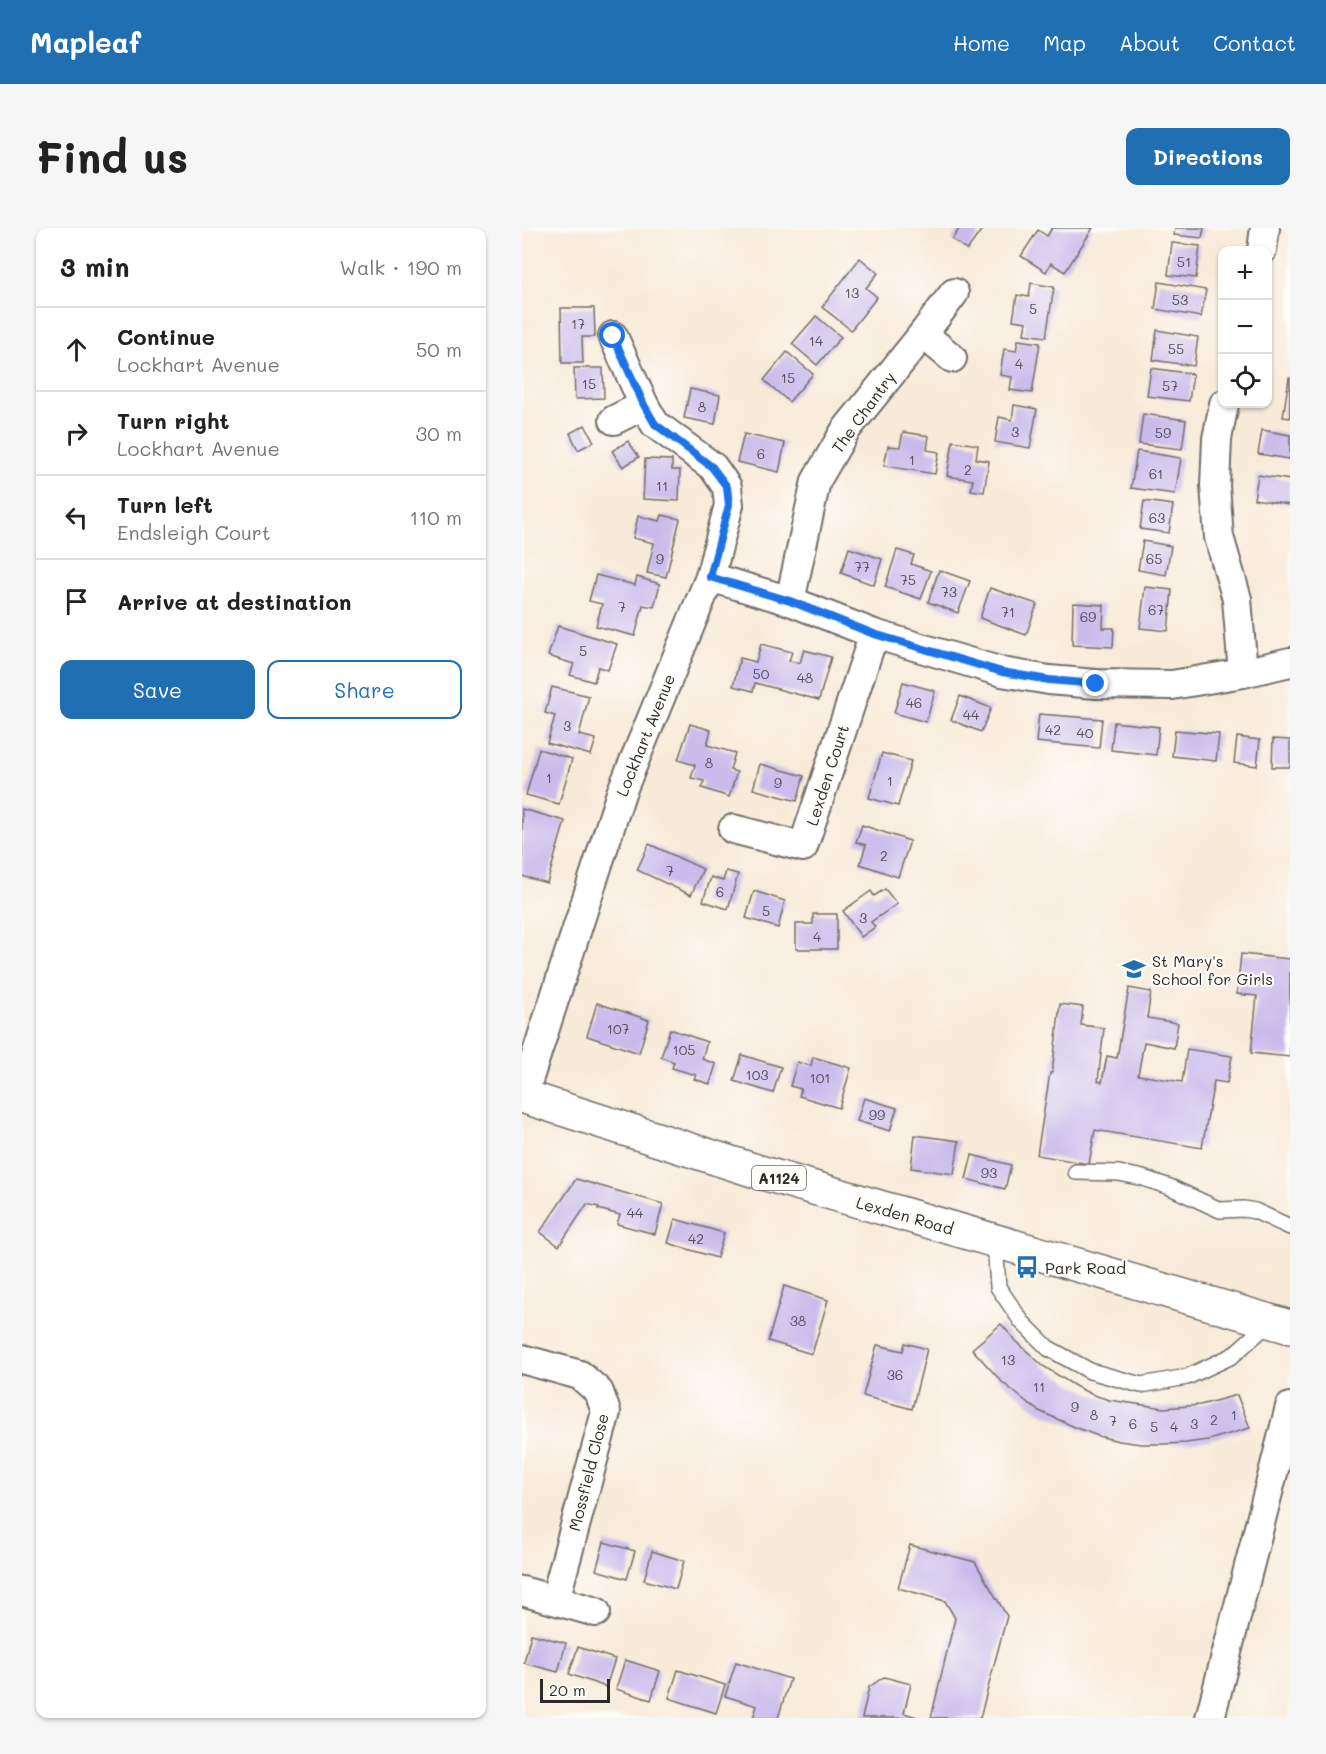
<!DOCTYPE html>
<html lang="en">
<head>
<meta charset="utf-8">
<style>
	:root { --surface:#fff; --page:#f6f6f6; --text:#222; --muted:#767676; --line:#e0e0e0; --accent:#1f6fb2 }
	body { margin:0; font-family:Mali,sans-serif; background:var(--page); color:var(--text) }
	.controls { position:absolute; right:18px; top:18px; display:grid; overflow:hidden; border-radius:12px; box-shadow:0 2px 4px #0004 }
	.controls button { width:54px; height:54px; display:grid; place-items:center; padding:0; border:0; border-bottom:2px solid var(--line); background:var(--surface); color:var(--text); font:30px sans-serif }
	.scale { position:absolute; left:18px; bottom:15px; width:70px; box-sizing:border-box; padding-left:6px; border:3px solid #2b2b2b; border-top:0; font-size:16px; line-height:21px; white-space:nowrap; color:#2b2b2b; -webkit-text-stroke:4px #fdfcf7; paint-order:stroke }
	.stop { position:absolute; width:18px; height:18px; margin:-14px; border:4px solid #1a73e8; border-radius:50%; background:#fff }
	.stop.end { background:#1a73e8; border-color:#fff; box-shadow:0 2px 6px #0008 }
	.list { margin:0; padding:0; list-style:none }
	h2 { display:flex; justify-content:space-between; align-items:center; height:78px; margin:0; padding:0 24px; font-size:26px }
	h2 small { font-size:20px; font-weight:400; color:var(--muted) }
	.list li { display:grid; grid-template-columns:39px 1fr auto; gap:18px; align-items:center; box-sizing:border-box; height:84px; padding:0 24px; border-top:2px solid var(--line) }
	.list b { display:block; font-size:22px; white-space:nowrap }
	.list p { margin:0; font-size:20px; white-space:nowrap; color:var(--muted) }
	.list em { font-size:20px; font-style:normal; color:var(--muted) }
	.actions { display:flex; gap:12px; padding:18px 24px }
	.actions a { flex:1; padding:14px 0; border:2px solid var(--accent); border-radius:12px; text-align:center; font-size:21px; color:var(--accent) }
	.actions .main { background:var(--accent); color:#fff }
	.icon { flex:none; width:33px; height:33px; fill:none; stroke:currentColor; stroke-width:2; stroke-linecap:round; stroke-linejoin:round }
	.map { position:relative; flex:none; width:768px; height:1490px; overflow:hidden; border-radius:12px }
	header { display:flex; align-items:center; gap:36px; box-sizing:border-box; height:84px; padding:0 30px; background:var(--accent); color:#fff }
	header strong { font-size:28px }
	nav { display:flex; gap:33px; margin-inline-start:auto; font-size:21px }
	.intro { display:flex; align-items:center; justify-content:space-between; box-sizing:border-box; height:144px; padding:0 36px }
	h1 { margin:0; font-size:42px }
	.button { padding:15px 27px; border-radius:12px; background:var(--accent); color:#fff; font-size:21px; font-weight:700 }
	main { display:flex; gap:36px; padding:0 36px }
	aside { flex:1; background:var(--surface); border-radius:12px; box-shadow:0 2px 4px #0004 }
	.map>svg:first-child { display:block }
	.building { fill:#c9bbeb }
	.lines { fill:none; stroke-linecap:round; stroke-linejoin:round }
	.service-casing { stroke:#736e68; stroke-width:18 }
	.minor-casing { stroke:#736e68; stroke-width:32 }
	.primary-casing { stroke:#736e68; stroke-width:36 }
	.service { stroke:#fff; stroke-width:15 }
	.minor { stroke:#fff; stroke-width:28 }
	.primary { stroke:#fff; stroke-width:33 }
	.route { stroke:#1a73e8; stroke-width:8 }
	.labels { text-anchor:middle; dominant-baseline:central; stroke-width:4.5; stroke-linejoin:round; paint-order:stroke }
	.number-label { font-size:14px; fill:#524f5b }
	.shield { fill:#fdfcf7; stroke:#6a6a68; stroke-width:1.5 }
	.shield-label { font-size:15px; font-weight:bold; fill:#2b2b2b }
	.street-label { font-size:16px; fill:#2b2b2b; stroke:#fdfcf7 }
	.poi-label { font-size:16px; fill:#2b2b2b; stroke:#fdfcf7; text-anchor:start }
</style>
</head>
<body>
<header>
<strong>Mapleaf</strong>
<nav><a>Home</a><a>Map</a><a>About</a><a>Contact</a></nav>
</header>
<div class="intro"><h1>Find us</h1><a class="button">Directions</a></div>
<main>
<aside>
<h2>3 min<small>Walk · 190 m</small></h2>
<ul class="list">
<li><svg class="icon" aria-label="ahead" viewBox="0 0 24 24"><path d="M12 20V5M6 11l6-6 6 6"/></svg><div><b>Continue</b><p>Lockhart Avenue</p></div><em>50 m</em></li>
<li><svg class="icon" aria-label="right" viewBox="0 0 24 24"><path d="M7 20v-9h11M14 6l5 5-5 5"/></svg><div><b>Turn right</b><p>Lockhart Avenue</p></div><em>30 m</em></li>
<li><svg class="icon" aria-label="left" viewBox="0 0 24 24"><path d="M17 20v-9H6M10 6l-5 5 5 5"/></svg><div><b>Turn left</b><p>Endsleigh Court</p></div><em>110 m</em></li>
<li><svg class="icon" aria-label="arrive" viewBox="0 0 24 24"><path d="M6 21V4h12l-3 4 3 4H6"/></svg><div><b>Arrive at destination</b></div></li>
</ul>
<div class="actions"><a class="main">Save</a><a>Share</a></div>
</aside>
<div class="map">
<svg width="768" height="1490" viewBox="0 0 768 1490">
	<rect width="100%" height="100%" fill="#fdfcf7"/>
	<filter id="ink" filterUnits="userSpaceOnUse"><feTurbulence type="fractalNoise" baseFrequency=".0167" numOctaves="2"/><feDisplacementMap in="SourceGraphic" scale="12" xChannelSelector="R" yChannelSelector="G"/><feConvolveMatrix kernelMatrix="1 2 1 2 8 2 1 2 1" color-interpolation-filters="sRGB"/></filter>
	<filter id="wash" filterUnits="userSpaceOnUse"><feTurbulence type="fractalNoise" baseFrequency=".008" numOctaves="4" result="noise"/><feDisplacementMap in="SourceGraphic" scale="24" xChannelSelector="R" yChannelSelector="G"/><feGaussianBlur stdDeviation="1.35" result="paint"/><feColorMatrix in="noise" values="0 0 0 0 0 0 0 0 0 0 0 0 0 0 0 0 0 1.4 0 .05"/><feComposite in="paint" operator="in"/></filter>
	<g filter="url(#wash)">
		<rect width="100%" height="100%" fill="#f8ead8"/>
		<g id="blocks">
			<g class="building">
				<polygon points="438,0 461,0 445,22 430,11"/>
				<polygon points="530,0 571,0 543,44 529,35 524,44 499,28 516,2 525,8"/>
				<polygon points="653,0 682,0 680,10 652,7"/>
				<polygon points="650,15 678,18 674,50 646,47"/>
				<polygon points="338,30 356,45 344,60 355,69 329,102 300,79"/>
				<polygon points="637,54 684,62 679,89 633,81"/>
				<polygon points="509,55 532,59 524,109 502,106 504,94 491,92 495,67 507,69"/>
				<polygon points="39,80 72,80 73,109 60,109 61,135 40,135"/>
				<polygon points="294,88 319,109 295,137 270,116"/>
				<polygon points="635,102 676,109 672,138 631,132"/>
				<polygon points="496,112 518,115 510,165 488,162 490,149 478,147 482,121 494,123"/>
				<polygon points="265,124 291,146 267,174 242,152"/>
				<polygon points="52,140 81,140 82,170 53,171"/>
				<polygon points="629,140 671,146 667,173 625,168"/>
				<polygon points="767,150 768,150 768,190 761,189"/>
				<polygon points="168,161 198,167 193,196 162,190"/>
				<polygon points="492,177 515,181 508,220 473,214 477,189 490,192"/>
				<polygon points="621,186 664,192 660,221 617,216"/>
				<polygon points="63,197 72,214 56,222 48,205"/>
				<polygon points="740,202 768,207 768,231 736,226"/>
				<polygon points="381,204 407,208 405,222 417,224 413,246 362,238 366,218 378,219"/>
				<polygon points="222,206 263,215 257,244 215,234"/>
				<polygon points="106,213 117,229 101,239 90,223"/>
				<polygon points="431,213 456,217 454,231 467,233 462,264 449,262 451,252 425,248"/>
				<polygon points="615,223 659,230 653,266 609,260"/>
				<polygon points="123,231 150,232 150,242 158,242 157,273 121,271"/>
				<polygon points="736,247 768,252 768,277 732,271"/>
				<polygon points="622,273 651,277 647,305 618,301"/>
				<polygon points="140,287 158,291 144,349 125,345 132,315 111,310 116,288 138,293"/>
				<polygon points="621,313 649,318 644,347 616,342"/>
				<polygon points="327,320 360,331 352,357 319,345"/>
				<polygon points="375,322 392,327 389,336 409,343 399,371 363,359"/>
				<polygon points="417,342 448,353 436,385 406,374"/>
				<polygon points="74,347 113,357 115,349 138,356 132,379 121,377 113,408 74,398 80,376 67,373"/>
				<polygon points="623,359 650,362 646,403 618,400"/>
				<polygon points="468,360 515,376 504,407 458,390"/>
				<polygon points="551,375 582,377 581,400 592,400 591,419 550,417"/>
				<polygon points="36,398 95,416 86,442 76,439 72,454 48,447 52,436 26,428"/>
				<polygon points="239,416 270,424 267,433 278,435 282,422 309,429 297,472 233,455 231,463 211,458 218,430 234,434"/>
				<polygon points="381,454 413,463 404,494 372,485"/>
				<polygon points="30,459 67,468 57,507 74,511 69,527 25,515 33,488 23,485"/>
				<polygon points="438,468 469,480 459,504 429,492"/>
				<polygon points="517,486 580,491 577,520 514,514"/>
				<polygon points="592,494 637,499 634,527 589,522"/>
				<polygon points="168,496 189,502 185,517 213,525 208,542 215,544 207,569 180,560 182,553 169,550 173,537 156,532"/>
				<polygon points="653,502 697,506 694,533 650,528"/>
				<polygon points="715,509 738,512 735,538 712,535"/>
				<polygon points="751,511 768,512 768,539 750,539"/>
				<polygon points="17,521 50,531 37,576 4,567"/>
				<polygon points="360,525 389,533 376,578 347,570"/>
				<polygon points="238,536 282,548 275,573 231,561"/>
				<polygon points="0,581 43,593 25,655 0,648"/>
				<polygon points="340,597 388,613 376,649 338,636 344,617 334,614"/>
				<polygon points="127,616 181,641 169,667 115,642"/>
				<polygon points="204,643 216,646 206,681 181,673 189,649 201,653"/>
				<polygon points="363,661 375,676 349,694 353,699 339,709 321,683 349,663 352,668"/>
				<polygon points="232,663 263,673 256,700 224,690"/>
				<polygon points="291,686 315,686 315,721 274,721 274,696 291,696"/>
				<polygon points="719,726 768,731 768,829 729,825 735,768 715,766"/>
				<polygon points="607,760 629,764 625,790 656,795 652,820 622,814 616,847 660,854 665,821 710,828 705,855 692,853 680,920 573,902 567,936 515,927 528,845 530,845 538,776 561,779 559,797 582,800 576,853 580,854 585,828 595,830"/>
				<polygon points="75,775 127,792 117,825 65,808"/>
				<polygon points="148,801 185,814 180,831 194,836 188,856 172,851 174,847 150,840 152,834 139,829"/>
				<polygon points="220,827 259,839 251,865 212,853"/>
				<polygon points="291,829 329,840 317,880 277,868 279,861 268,858 275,834 289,838"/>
				<polygon points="342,870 375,880 368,903 335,893"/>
				<polygon points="393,907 437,913 432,946 389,940"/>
				<polygon points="450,927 489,937 483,961 444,951"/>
				<polygon points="54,951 141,976 133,1006 95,996 98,987 76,981 77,979 65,976 37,1018 18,1004"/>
				<polygon points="153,991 202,1005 195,1030 146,1015"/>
				<polygon points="262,1058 306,1072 290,1126 246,1113"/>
				<polygon points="479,1096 493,1112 521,1138 553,1158 569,1166 587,1172 642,1180 678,1177 715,1167 728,1200 686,1212 664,1215 642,1216 619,1216 597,1213 576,1208 555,1200 515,1182 496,1167 480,1154 450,1121"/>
				<polygon points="383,1115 405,1121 390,1181 341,1168 355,1117 381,1123"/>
				<polygon points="82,1314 113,1323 105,1351 74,1342"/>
				<polygon points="388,1317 453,1334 485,1388 458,1490 409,1490 433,1390 423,1373 376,1360"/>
				<polygon points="130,1323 162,1333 154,1361 122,1352"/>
				<polygon points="9,1406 44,1415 36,1444 2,1435"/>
				<polygon points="56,1419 93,1431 84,1459 47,1446"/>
				<polygon points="103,1432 138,1443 129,1472 94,1461"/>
				<polygon points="214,1434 268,1451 256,1490 231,1490 235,1478 203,1468"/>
				<polygon points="156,1442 203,1457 194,1485 147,1470"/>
				<polygon points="362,1449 389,1456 382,1485 398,1490 340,1490 347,1459"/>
			</g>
		</g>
	</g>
	<g filter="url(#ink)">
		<use href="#blocks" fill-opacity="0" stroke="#736e68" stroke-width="1.5"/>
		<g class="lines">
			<g class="service-casing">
				<g id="service">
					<polyline points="554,944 597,945 621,950 648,959 698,982 722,981 733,983 768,999"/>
					<polyline points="473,1013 476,1059 500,1094 526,1120 568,1143 619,1157 665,1149 710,1128 748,1094"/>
				</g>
			</g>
			<g class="minor-casing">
				<g id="minor">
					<polyline points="740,22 743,0"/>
					<polyline points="401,106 430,130"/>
					<polyline points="702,176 695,211 693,258 697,309 715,371 721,445"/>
					<polyline points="92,192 122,177"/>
					<polyline points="188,349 268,373 352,406 480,444 527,452 574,456 650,457 721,445 768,434"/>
					<polyline points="268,373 294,253 323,203 401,106 432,65"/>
					<polyline points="211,601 281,619 352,406"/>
					<polyline points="0,871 99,565 188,349 207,277 205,259 191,239 133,196 122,177 91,108"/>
					<polyline points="0,1131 58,1147 77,1164 84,1184 33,1372"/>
					<polyline points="0,1363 74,1384"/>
					<polyline points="688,1490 768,1179"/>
				</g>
			</g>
			<g class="primary-casing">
				<polyline id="primary" points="0,868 234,943 768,1099"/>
			</g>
			<use href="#service" class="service"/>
			<use href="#minor" class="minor"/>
			<use href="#primary" class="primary"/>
		</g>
	</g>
	<g class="lines" filter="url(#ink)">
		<polyline class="route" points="91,108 122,177 133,196 190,239 205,259 207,277 188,349 268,373 352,406 480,444 527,452 574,456"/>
	</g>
	<defs>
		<g id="school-bare" transform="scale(1.8)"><path d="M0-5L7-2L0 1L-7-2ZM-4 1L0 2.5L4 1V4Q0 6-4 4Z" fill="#1f6fb2" stroke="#fdfcf7" stroke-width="2.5" paint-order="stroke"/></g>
		<g id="bus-bare" transform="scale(1.8)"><path d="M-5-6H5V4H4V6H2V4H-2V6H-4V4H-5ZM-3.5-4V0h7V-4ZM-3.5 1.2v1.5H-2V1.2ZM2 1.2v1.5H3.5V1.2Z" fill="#1f6fb2" stroke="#fdfcf7" stroke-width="2.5" paint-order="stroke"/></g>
	</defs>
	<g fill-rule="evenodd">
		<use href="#school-bare" x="612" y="741"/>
		<use href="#bus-bare" x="505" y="1039"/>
	</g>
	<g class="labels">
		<g class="number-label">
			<text x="662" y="33">51</text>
			<text x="330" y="64">13</text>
			<text x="658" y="71">53</text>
			<text x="511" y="80">5</text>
			<text x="56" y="95">17</text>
			<text x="294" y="112">14</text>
			<text x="654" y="120">55</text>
			<text x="497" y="135">4</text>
			<text x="266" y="149">15</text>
			<text x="67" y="155">15</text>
			<text x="648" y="157">57</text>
			<text x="180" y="178">8</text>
			<text x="493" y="203">3</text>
			<text x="641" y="204">59</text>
			<text x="239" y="225">6</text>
			<text x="390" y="231">1</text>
			<text x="446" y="241">2</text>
			<text x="634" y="245">61</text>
			<text x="140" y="257">11</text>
			<text x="635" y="289">63</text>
			<text x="138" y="330">9</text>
			<text x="632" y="330">65</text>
			<text x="340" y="338">77</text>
			<text x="386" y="351">75</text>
			<text x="427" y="363">73</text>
			<text x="100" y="378">7</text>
			<text x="634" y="381">67</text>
			<text x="486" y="383">71</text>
			<text x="566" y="388">69</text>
			<text x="61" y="422">5</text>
			<text x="239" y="445">50</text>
			<text x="283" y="449">48</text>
			<text x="392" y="474">46</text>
			<text x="449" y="486">44</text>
			<text x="45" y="497">3</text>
			<text x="531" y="501">42</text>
			<text x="563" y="504">40</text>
			<text x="187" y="534">8</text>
			<text x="27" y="549">1</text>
			<text x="368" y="552">1</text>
			<text x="256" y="554">9</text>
			<text x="362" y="627">2</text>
			<text x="148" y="642">7</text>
			<text x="198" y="663">6</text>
			<text x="244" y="682">5</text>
			<text x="341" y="689">3</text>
			<text x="295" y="708">4</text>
			<text x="96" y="800">107</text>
			<text x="162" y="821">105</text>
			<text x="235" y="846">103</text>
			<text x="298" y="849">101</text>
			<text x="355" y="886">99</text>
			<text x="467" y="944">93</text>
			<text x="113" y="984">44</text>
			<text x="174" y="1010">42</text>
			<text x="276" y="1092">38</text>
			<text x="486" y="1131">13</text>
			<text x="373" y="1146">36</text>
			<text x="517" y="1158">11</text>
			<text x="553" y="1178">9</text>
			<text x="572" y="1186">8</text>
			<text x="712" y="1186">1</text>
			<text x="692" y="1191">2</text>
			<text x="591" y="1192">7</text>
			<text x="611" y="1195">6</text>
			<text x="672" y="1195">3</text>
			<text x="632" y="1198">5</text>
			<text x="652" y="1198">4</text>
		</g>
		<rect class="shield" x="230" y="938" width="54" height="24" rx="4.5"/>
		<g class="shield-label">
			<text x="257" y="950">A1124</text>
		</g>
		<g class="street-label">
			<text transform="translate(341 184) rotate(-54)">The Chantry</text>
			<text transform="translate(123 507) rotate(-68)">Lockhart Avenue</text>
			<text transform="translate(305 547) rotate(-72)">Lexden Court</text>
			<text transform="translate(383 987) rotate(16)">Lexden Road</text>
			<text transform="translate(66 1244) rotate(-76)">Mossfield Close</text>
		</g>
		<g class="poi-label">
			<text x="630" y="732">St Mary's<tspan x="630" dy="18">School for Girls</tspan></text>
			<text x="523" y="1039">Park Road</text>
		</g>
	</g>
</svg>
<div class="controls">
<button>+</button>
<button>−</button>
<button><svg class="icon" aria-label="locate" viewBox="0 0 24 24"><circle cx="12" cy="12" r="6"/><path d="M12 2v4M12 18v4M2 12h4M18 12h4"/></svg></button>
</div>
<div class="scale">20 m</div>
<div class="stop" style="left:91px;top:108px"></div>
<div class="stop end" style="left:574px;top:456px"></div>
</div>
</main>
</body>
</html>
